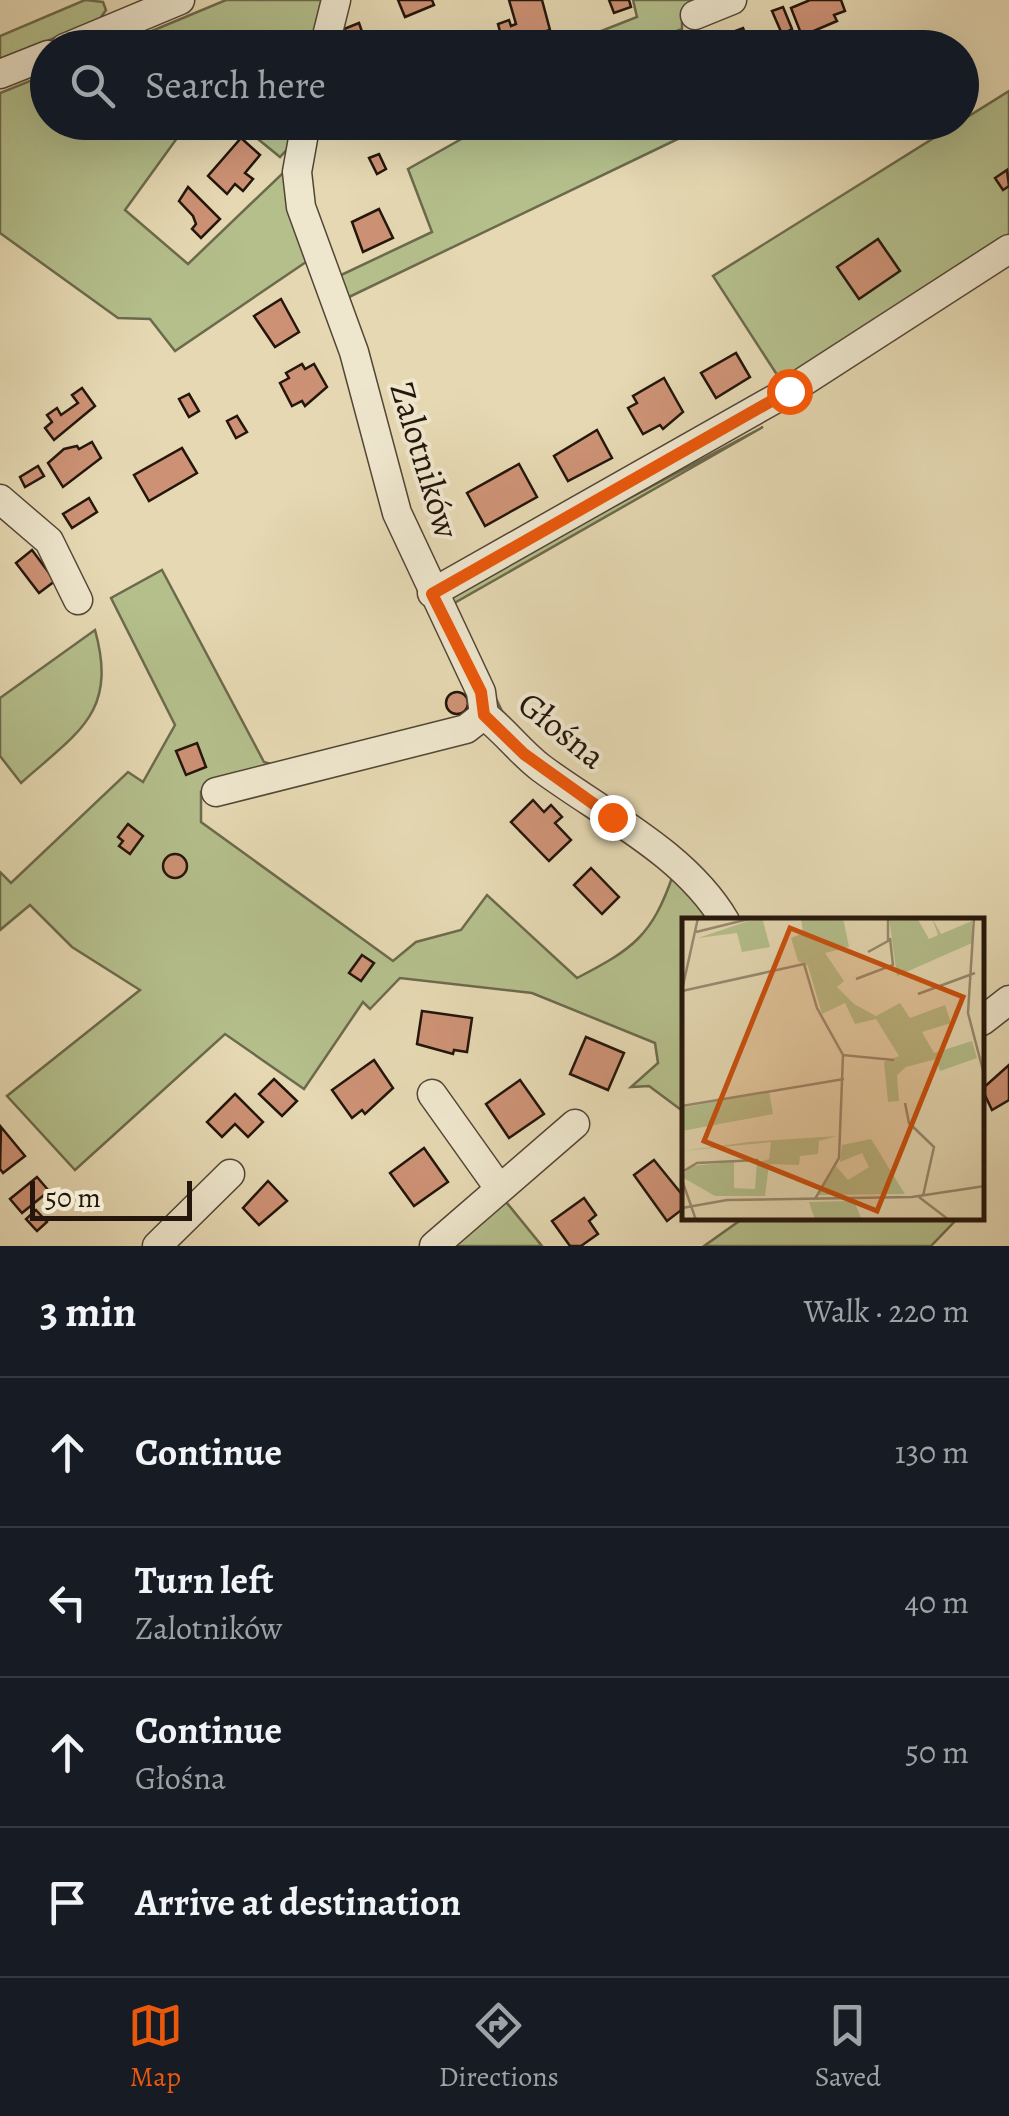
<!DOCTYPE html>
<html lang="en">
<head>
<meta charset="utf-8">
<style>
	:root { --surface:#171b24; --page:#242831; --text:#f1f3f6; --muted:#9ea1a6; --line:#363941; --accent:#ea580c }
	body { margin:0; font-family:Alegreya,serif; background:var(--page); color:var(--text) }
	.scale { position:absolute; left:30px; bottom:25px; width:162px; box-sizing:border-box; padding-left:10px; border:5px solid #24160c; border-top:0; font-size:28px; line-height:35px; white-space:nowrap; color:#24160c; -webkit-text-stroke:8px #eee6cd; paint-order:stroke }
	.stop { position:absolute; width:30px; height:30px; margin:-22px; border:8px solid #ea580c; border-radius:50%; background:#fff }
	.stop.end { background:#ea580c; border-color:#fff; box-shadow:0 2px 10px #0008 }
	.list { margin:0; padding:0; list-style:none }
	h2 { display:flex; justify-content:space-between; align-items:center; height:130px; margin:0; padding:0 40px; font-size:42px }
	h2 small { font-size:32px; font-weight:400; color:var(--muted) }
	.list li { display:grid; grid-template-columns:65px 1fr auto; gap:30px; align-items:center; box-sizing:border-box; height:150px; padding:0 40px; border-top:2px solid var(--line) }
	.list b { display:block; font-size:38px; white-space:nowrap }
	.list p { margin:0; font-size:32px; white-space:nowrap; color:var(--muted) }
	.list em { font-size:32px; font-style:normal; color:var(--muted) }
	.icon { flex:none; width:55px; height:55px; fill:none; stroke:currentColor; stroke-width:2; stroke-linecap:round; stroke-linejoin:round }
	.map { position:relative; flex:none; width:1009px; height:1246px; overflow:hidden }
	.search { position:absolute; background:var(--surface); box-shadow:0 10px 40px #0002; left:30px; right:30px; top:30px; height:110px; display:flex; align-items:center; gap:25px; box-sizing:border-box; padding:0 35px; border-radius:55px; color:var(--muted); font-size:38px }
	.sheet { height:730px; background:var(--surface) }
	nav { display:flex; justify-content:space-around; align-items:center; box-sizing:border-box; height:140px; border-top:2px solid var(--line); background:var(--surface); font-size:28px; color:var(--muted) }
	nav a { display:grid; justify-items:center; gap:5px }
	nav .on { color:var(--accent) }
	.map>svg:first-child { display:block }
	.green { fill:#b4bf8c; stroke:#6c6a4c; stroke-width:2.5 }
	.building { fill:#cd9275; stroke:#24160c; stroke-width:2.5 }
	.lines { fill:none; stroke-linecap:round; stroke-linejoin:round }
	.minor-casing { stroke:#544636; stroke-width:31 }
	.minor { stroke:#eee6cd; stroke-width:28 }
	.route { stroke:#ea580c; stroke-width:12 }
	.labels { text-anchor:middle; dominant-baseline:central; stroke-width:8; stroke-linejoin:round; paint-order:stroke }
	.street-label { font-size:35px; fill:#24160c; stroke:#eee6cd }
	.inset-road { fill:none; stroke:#988a70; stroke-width:2.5 }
	.view { fill:#cb4f0c; fill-opacity:0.15; stroke:#cb4f0c; stroke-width:5 }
	.inset-edge { fill:none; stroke:#24160c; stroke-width:5 }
</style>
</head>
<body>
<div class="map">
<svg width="1009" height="1246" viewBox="0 0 1009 1246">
	<rect width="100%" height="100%" fill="#e5d8b2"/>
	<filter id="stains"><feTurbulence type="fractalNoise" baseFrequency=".002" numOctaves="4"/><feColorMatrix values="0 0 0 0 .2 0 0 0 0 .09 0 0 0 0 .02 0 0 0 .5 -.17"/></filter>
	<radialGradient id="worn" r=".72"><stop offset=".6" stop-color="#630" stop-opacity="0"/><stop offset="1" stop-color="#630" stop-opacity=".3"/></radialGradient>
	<g class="green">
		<polygon points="85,0 103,2 106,10 99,20 0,60 0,36"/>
		<polygon points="226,0 328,0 316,47 111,48"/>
		<polygon points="633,0 694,0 682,10 682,29 645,43 646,47 558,48 637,17"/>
		<polygon points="47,74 48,122 188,123 125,210 188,264 284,172 309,260 175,351 150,319 118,318 0,233 0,93"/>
		<polygon points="1009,91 1009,237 783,384 713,276"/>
		<polygon points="238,123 298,123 293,143 280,157"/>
		<polygon points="490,123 667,123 671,134 695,123 711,123 349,297 424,559 339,276 432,232 408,169"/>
		<path d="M 763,427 L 451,605 L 502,711 L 563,773 C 544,762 529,752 514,735 C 495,715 442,618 449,594 Z"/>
		<path d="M 162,570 L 264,762 L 281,767 L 349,753 L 201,792 L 201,822 L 393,961 L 416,942 L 461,930 L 487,895 L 577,978 C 633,949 652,936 673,875 L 714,921 L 684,921 L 684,1112 L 649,1086 L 631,1087 L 658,1063 L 655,1043 L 532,993 L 400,978 L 370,1009 L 363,1002 L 304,1089 L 225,1034 L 75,1170 L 7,1096 L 140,990 L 72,947 L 30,905 L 0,930 L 0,872 L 11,883 L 128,772 L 143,782 L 175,725 L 111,598 Z"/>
		<path d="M 95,630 C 118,713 78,732 21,783 L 0,756 L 0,698 Z"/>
		<polygon points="502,1197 542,1246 447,1246"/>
		<polygon points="742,1219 742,1218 957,1219 931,1246 704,1246"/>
	</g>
	<g class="building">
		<polygon points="398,0 432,0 434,5 405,17"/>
		<polygon points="509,0 542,0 550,30 503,43 498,24 509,20 511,26 516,24"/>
		<polygon points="609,0 629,0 631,7 614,13"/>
		<polygon points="810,0 841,0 845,11 834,15 837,21 802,36 791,8"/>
		<polygon points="783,7 792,29 782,34 772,11"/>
		<polygon points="359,23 366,43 345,48 339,31"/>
		<polygon points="743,28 751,48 692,48 692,47"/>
		<polygon points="241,138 260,155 245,173 253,179 243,191 235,184 227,194 208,176"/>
		<polygon points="379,154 386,169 377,174 369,158"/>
		<polygon points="1007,170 1009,186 1003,190 995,178"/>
		<polygon points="188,187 220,219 201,238 192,229 196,224 193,216 179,201"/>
		<polygon points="379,209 393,238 363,252 352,222"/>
		<polygon points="878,239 900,271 859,299 837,267"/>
		<polygon points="281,299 299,332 275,347 254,316"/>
		<polygon points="736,353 750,377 716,398 701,373"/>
		<polygon points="302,364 305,369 314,364 327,387 305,406 302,401 292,406 280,383 289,378 286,373"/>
		<polygon points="664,378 683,412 663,429 660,425 643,434 628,408 637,403 633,396"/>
		<polygon points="82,388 95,406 54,440 45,428 52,422 47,415 57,408 61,415 78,403 72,395"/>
		<polygon points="189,394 199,411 189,417 179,399"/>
		<polygon points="237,416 247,432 236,438 227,421"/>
		<polygon points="597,430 612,458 568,481 554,456"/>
		<polygon points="92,442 101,458 63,487 48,463 64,449 77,446 79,449"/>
		<polygon points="182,448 197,473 149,501 134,475"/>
		<polygon points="519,464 537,497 485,526 467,493"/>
		<polygon points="38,466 44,476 25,487 20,477"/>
		<polygon points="89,498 97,512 72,528 63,514"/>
		<polygon points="32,550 55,581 39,593 16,563"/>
		<circle cx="457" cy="703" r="11"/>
		<polygon points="197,743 206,767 186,775 176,751"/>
		<polygon points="533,800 544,812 551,805 562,817 555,823 571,840 549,861 511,822"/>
		<polygon points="128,824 143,836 130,854 119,846 123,841 118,837"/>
		<circle cx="175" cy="866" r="12"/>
		<polygon points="591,868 619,897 602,914 574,885"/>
		<polygon points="362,955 374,963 361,981 349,973"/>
		<polygon points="422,1011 472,1018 467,1052 454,1050 453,1054 417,1044"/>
		<polygon points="586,1037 624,1053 608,1090 570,1074"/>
		<polygon points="374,1060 393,1088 365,1114 362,1110 352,1118 332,1090"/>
		<polygon points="1009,1065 1009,1100 992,1110 982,1089"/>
		<polygon points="274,1079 297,1101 282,1116 259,1094"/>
		<polygon points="520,1080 544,1114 509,1138 486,1104"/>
		<polygon points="235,1094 263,1122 248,1137 235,1124 222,1137 207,1122"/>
		<polygon points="1,1127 25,1156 3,1173 0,1169"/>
		<polygon points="424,1148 448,1182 414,1206 390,1173"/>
		<polygon points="654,1160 684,1197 684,1208 667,1221 634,1175"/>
		<polygon points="37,1177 49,1191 22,1213 10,1199"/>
		<polygon points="268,1181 287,1201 259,1225 243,1208"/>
		<polygon points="584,1198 596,1215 589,1221 598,1234 581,1246 570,1246 552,1221"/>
		<polygon points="36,1210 47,1222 37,1231 26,1219"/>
	</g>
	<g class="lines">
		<g class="minor-casing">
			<g id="minor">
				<polyline points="695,15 732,0"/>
				<polyline points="65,48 180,0"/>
				<polyline points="324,48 336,0"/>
				<polyline points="0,74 48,55"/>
				<polyline points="0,499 49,541 78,600"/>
				<polyline points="432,593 789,391 1009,249"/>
				<path d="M 484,715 C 505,731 520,752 541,768 C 603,814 685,853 725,921"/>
				<polyline points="216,792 466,729 484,715 481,692 397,513 354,352 301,207 297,172 306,122"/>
				<polyline points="982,1021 1009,1000"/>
				<polyline points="432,1094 499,1188"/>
				<polyline points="157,1246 230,1174"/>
				<polyline points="434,1246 575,1124"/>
			</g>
		</g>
		<use href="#minor" class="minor"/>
	</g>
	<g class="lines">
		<polyline class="route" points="612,817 524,754 484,715 481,692 432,594 789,391"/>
	</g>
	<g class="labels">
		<g class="street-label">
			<text transform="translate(425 460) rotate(73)">Zalotników</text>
			<text transform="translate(562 730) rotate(39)">Głośna</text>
		</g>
	</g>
	<g transform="translate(682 918)">
		<rect width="302" height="302" fill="#e5d8b2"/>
		<path d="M 75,0 L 88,0 L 81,3 L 88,29 L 60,34 L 55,15 L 16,20 ZM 119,0 L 161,0 L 167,29 L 143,35 L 162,63 L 155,69 L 172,86 L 194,98 L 218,85 L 228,100 L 263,87 L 269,105 L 240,114 L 252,135 L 290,123 L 295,140 L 258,153 L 254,141 L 224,149 L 215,157 L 217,183 L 206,184 L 202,144 L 217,138 L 194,101 L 173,106 L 163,85 L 140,96 L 126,48 L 116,43 L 109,20 L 121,15 ZM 207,0 L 235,0 L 247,21 L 256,17 L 250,0 L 259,16 L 290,3 L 291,52 L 290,25 L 215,58 ZM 87,173 L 91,196 L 0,213 L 0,190 ZM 155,218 L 137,223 L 136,236 L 118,238 L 117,247 L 87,246 L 83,278 L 33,278 L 0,259 L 8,248 L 52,244 L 52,270 L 73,271 L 75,245 L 87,241 L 89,224 L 0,233 L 67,224 ZM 189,221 L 223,276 L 135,277 L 154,248 L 166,262 L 187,249 L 180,235 L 158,244 L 160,227 ZM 172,283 L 180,302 L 133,302 L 127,284 Z" fill="#b4bf8c"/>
		<path class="inset-road" d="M 292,0 L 286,95 L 303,160M 14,14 L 71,0M 186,34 L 206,23 L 206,0M 174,61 L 211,47 L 208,20M 0,72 L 16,0M 0,73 L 122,46 L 135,90 L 161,137M 236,76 L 293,55M 223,185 L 227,205 L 252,229 L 241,278M 0,188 L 162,161M 0,254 L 15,245 L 76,242M 0,262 L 14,302M 237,279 L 267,302M 133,281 L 157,240 L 161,137 L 212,142M 0,290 L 45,282 L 230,279 L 303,268"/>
		<path class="view" d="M 108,10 L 281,79 L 195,293 L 22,223 Z"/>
		<rect width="302" height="302" class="inset-edge"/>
	</g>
	<rect width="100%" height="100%" filter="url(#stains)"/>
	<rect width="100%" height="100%" fill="url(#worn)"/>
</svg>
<div class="scale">50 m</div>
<div class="stop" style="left:789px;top:391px"></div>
<div class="stop end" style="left:612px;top:817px"></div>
<div class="search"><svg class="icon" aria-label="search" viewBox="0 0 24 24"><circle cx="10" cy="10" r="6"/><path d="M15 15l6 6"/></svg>Search here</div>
</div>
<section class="sheet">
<h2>3 min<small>Walk · 220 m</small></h2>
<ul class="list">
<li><svg class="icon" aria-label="ahead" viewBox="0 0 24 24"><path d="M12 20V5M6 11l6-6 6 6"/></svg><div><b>Continue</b></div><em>130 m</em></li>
<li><svg class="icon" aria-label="left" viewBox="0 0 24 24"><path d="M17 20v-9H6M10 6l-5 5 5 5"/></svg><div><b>Turn left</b><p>Zalotników</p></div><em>40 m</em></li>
<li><svg class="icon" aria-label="ahead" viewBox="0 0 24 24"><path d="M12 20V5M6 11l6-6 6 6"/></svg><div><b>Continue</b><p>Głośna</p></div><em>50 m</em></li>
<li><svg class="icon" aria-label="arrive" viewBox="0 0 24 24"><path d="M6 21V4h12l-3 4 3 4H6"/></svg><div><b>Arrive at destination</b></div></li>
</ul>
</section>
<nav>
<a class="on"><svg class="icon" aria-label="map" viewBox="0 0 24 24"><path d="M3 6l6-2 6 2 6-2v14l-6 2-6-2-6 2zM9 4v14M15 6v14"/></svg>Map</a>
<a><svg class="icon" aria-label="directions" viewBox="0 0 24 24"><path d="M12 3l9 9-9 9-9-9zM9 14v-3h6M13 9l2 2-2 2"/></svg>Directions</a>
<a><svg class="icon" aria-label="saved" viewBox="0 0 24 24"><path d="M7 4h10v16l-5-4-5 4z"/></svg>Saved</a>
</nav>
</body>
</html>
